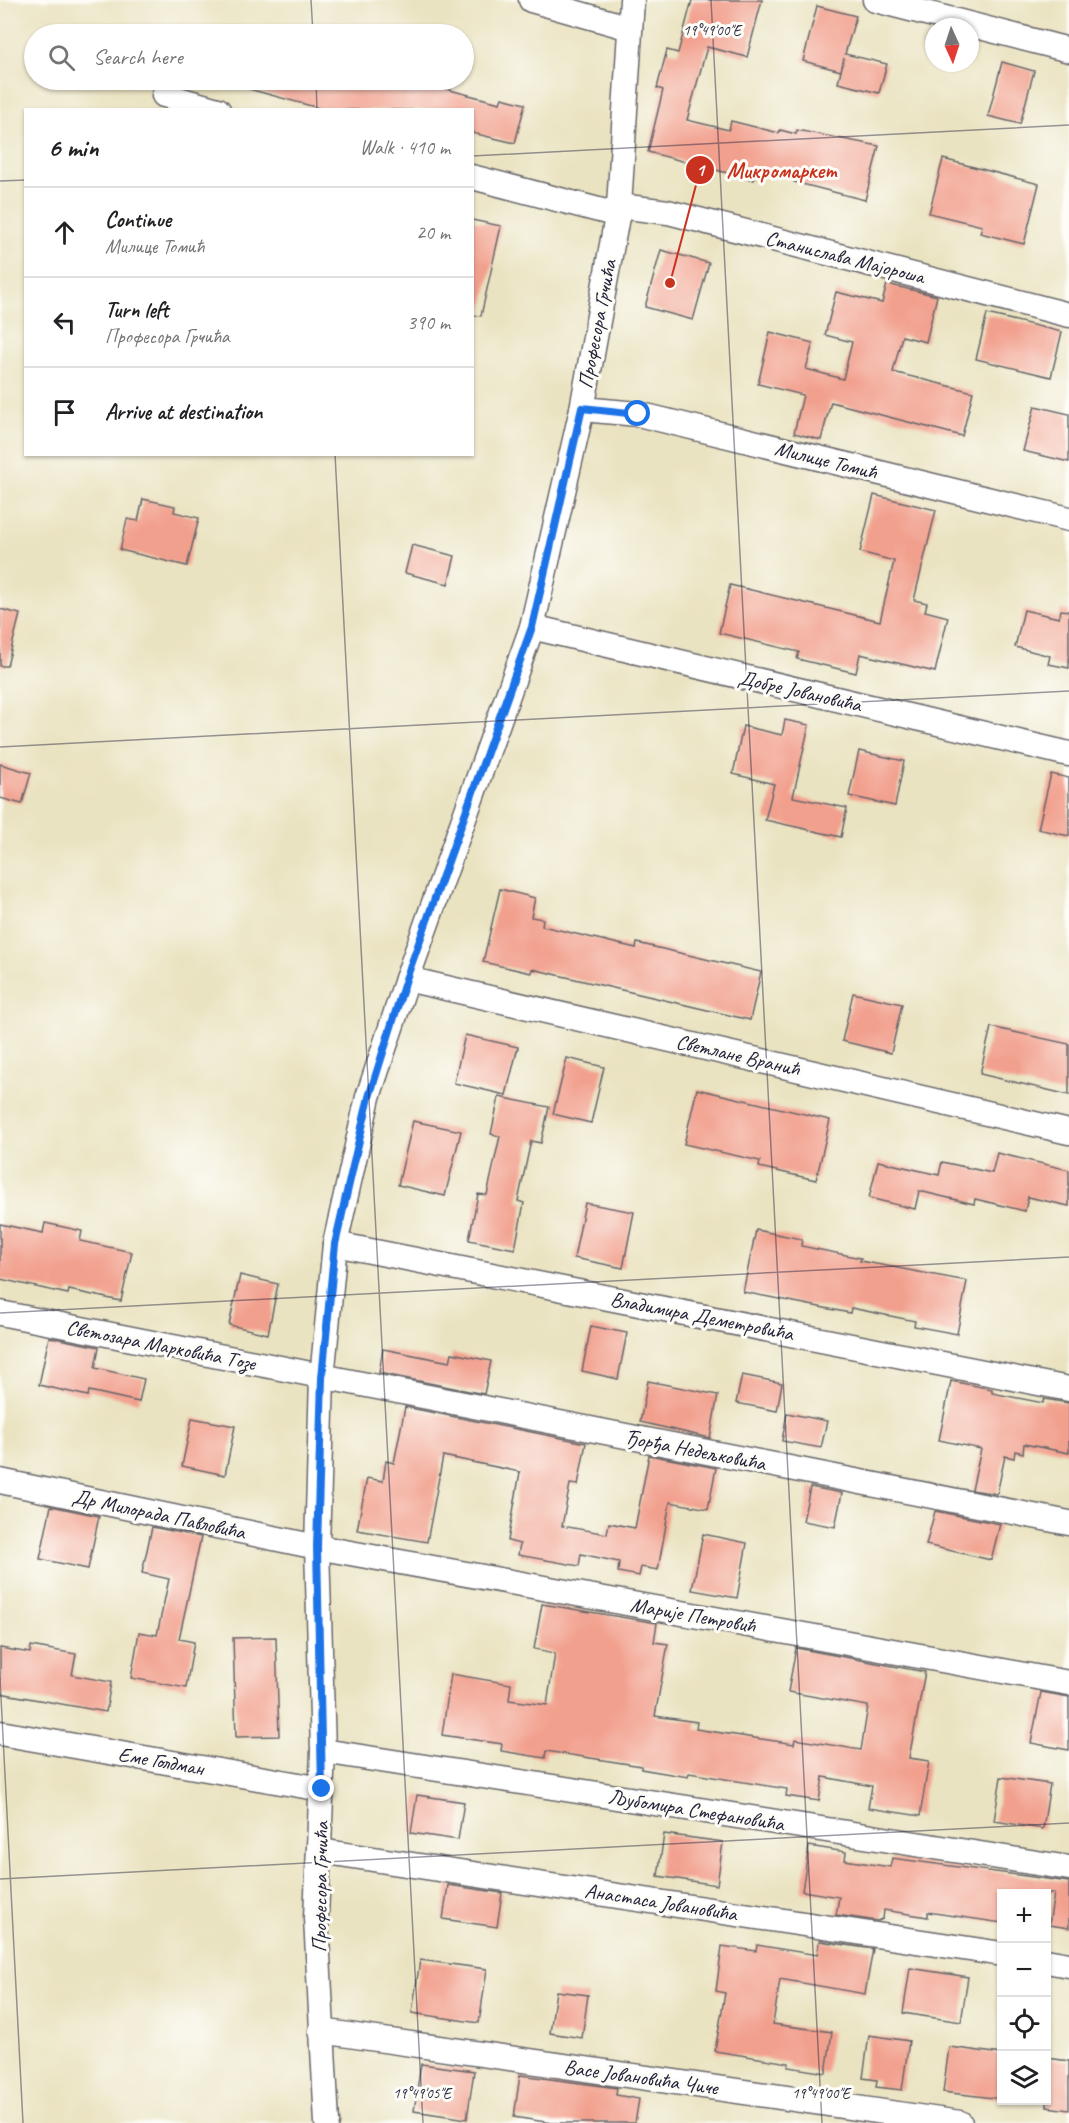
<!DOCTYPE html>
<html lang="en">
<head>
<meta charset="utf-8">
<style>
	:root { --surface:#fff; --page:#f6f6f6; --text:#202124; --muted:#757577; --line:#e0e0e0 }
	body { margin:0; font-family:Caveat,sans-serif; background:var(--page); color:var(--text) }
	.controls { position:absolute; right:18px; bottom:18px; display:grid; overflow:hidden; border-radius:0px; box-shadow:0 2px 4px #0004 }
	.controls button { width:54px; height:54px; display:grid; place-items:center; padding:0; border:0; border-bottom:2px solid var(--line); background:var(--surface); color:var(--text); font:30px sans-serif }
	.compass { position:absolute; left:925px; top:18px; width:54px; height:54px; border-radius:50%; background:var(--surface); box-shadow:0 2px 4px #0004; rotate:177deg }
	.stop { position:absolute; width:18px; height:18px; margin:-14px; border:4px solid #1a73e8; border-radius:50%; background:#fff }
	.stop.end { background:#1a73e8; border-color:#fff; box-shadow:0 2px 6px #0008 }
	.list { margin:0; padding:0; list-style:none }
	h2 { display:flex; justify-content:space-between; align-items:center; height:78px; margin:0; padding:0 24px; font-size:26px }
	h2 small { font-size:20px; font-weight:400; color:var(--muted) }
	.list li { display:grid; grid-template-columns:39px 1fr auto; gap:18px; align-items:center; box-sizing:border-box; height:90px; padding:0 24px; border-top:2px solid var(--line) }
	.list b { display:block; font-size:22px; white-space:nowrap }
	.list p { margin:0; font-size:20px; white-space:nowrap; color:var(--muted) }
	.list em { font-size:20px; font-style:normal; color:var(--muted) }
	.icon { flex:none; width:33px; height:33px; fill:none; stroke:currentColor; stroke-width:2; stroke-linecap:round; stroke-linejoin:round }
	.map { position:relative; flex:none; width:1069px; height:2123px; overflow:hidden }
	.search { position:absolute; background:var(--surface); box-shadow:0 2px 4px #0004; left:24px; top:24px; width:450px; height:66px; display:flex; align-items:center; gap:15px; box-sizing:border-box; padding:0 21px; border-radius:33px; color:var(--muted); font-size:22px }
	.panel { position:absolute; background:var(--surface); box-shadow:0 2px 4px #0004; left:24px; top:108px; width:450px; height:348px; border-radius:0px }
	.map>svg:first-child { display:block }
	.building { fill:#f2a08e }
	.lines { fill:none; stroke-linecap:round; stroke-linejoin:round }
	.street-casing { stroke:#68666a; stroke-width:27 }
	.street { stroke:#fff; stroke-width:24 }
	.route { stroke:#1a73e8; stroke-width:8 }
	.ticks { fill:none; stroke:#22223b; stroke-width:1.5; stroke-opacity:0.45 }
	.labels { text-anchor:middle; dominant-baseline:central; stroke-width:6; stroke-linejoin:round; paint-order:stroke }
	.street-label { font-size:21px; fill:#22223b; stroke:#fdfcf7 }
	.ticks-label { font-size:15px; text-anchor:middle; fill:#22223b; stroke:#fdfcf7; stroke-width:6; stroke-linejoin:round; paint-order:stroke }
	.leader { fill:none; stroke:#c8321e; stroke-width:2 }
	.callout-dot { fill:#c8321e; stroke:#fdfcf7; stroke-width:2 }
	.mark-label { font-size:18px; text-anchor:middle; font-weight:bold; fill:#fff }
	.callout-label { font-size:22px; text-anchor:middle; font-weight:bold; fill:#c8321e; stroke:#fdfcf7; stroke-width:6; stroke-linejoin:round; paint-order:stroke }
</style>
</head>
<body>
<div class="map">
<svg width="1069" height="2123" viewBox="0 0 1069 2123">
	<rect width="100%" height="100%" fill="#fdfcf7"/>
	<filter id="ink" filterUnits="userSpaceOnUse"><feTurbulence type="fractalNoise" baseFrequency=".0167" numOctaves="2"/><feDisplacementMap in="SourceGraphic" scale="12" xChannelSelector="R" yChannelSelector="G"/><feConvolveMatrix kernelMatrix="1 2 1 2 8 2 1 2 1" color-interpolation-filters="sRGB"/></filter>
	<filter id="wash" filterUnits="userSpaceOnUse"><feTurbulence type="fractalNoise" baseFrequency=".008" numOctaves="4" result="noise"/><feDisplacementMap in="SourceGraphic" scale="24" xChannelSelector="R" yChannelSelector="G"/><feGaussianBlur stdDeviation="1.35" result="paint"/><feColorMatrix in="noise" values="0 0 0 0 0 0 0 0 0 0 0 0 0 0 0 0 0 1.4 0 .05"/><feComposite in="paint" operator="in"/></filter>
	<g filter="url(#wash)">
		<rect width="100%" height="100%" fill="#eae3c1"/>
		<g id="blocks">
			<g class="building">
				<polygon points="692,0 762,0 747,57 707,47 687,120 729,130 731,121 779,133 780,130 796,134 797,130 879,146 865,200 794,182 794,178 757,169 754,180 648,152 663,90 657,88 667,50 678,53"/>
				<polygon points="817,6 856,16 845,54 887,64 879,93 838,83 844,58 841,71 803,61"/>
				<polygon points="1002,62 1034,71 1020,124 988,116"/>
				<polygon points="239,80 411,80 500,103 502,98 525,104 515,143 472,133 472,110 326,110 238,86"/>
				<polygon points="943,159 1039,184 1024,244 980,233 982,226 929,213"/>
				<polygon points="472,220 501,226 481,316 472,315"/>
				<polygon points="661,250 709,263 693,320 645,307"/>
				<polygon points="887,284 937,296 926,342 902,336 893,372 973,392 962,436 831,402 821,440 794,433 803,395 758,384 770,332 813,343 806,369 843,379 852,342 825,335 836,292 882,303"/>
				<polygon points="987,314 1062,332 1051,377 976,359"/>
				<polygon points="1035,406 1069,414 1069,462 1023,451"/>
				<polygon points="874,495 936,510 914,600 927,603 925,611 948,617 935,672 860,654 856,673 797,659 799,652 719,633 730,585 880,621 894,561 860,552"/>
				<polygon points="143,499 175,506 174,512 199,518 187,566 120,550 127,519 138,521"/>
				<polygon points="412,545 455,556 448,584 405,573"/>
				<polygon points="0,609 20,614 7,666 0,666"/>
				<polygon points="1024,610 1059,618 1061,610 1069,611 1069,668 1048,664 1050,656 1015,647"/>
				<polygon points="785,720 809,725 793,797 847,808 841,837 765,820 774,784 733,774 743,726 782,735"/>
				<polygon points="859,751 904,761 895,806 849,796"/>
				<polygon points="0,764 31,773 22,804 0,798"/>
				<polygon points="1051,774 1069,778 1069,836 1038,829"/>
				<polygon points="500,889 535,898 531,917 543,919 542,926 636,948 637,943 761,972 750,1020 532,969 531,973 483,962"/>
				<polygon points="853,993 902,1004 891,1053 842,1041"/>
				<polygon points="991,1027 1069,1044 1069,1095 980,1074"/>
				<polygon points="465,1035 518,1047 506,1095 454,1083"/>
				<polygon points="567,1058 604,1067 591,1123 553,1114"/>
				<polygon points="697,1089 830,1120 816,1180 759,1167 760,1161 684,1144"/>
				<polygon points="499,1097 549,1107 541,1143 531,1141 518,1201 524,1203 515,1249 469,1240 478,1194 487,1195 500,1136 491,1134"/>
				<polygon points="413,1121 461,1131 445,1196 398,1185"/>
				<polygon points="997,1153 1069,1170 1069,1206 1028,1197 1025,1211 975,1199 974,1204 919,1191 915,1209 869,1198 878,1161 939,1175 942,1162 992,1173"/>
				<polygon points="585,1203 634,1212 623,1268 574,1258"/>
				<polygon points="45,1223 82,1231 80,1241 132,1252 121,1301 69,1290 68,1294 0,1279 0,1224 43,1233"/>
				<polygon points="756,1230 802,1239 801,1246 861,1258 860,1261 967,1281 957,1334 914,1326 915,1321 851,1308 850,1313 743,1292"/>
				<polygon points="240,1275 278,1284 268,1334 229,1325"/>
				<polygon points="591,1326 627,1333 618,1379 582,1371"/>
				<polygon points="49,1337 99,1347 95,1368 144,1379 139,1402 89,1391 88,1396 39,1385"/>
				<polygon points="383,1349 450,1362 452,1353 491,1361 484,1394 379,1373"/>
				<polygon points="742,1375 782,1383 777,1411 736,1403"/>
				<polygon points="648,1381 718,1395 710,1438 640,1422"/>
				<polygon points="951,1381 992,1389 992,1393 1043,1403 1044,1399 1069,1403 1069,1453 1024,1444 1023,1453 1015,1451 1014,1458 1005,1456 997,1494 972,1490 981,1449 939,1440"/>
				<polygon points="405,1407 586,1443 578,1485 570,1484 562,1526 607,1534 609,1523 635,1528 649,1455 716,1468 708,1509 670,1502 658,1570 641,1567 639,1576 618,1572 619,1562 581,1554 579,1566 518,1555 520,1544 508,1541 520,1472 443,1456 427,1542 357,1530 367,1478 383,1481 386,1461 394,1463"/>
				<polygon points="787,1413 827,1421 821,1448 782,1441"/>
				<polygon points="192,1418 235,1426 225,1475 182,1466"/>
				<polygon points="810,1487 842,1493 835,1527 803,1521"/>
				<polygon points="51,1506 99,1516 88,1569 40,1559"/>
				<polygon points="935,1511 1000,1524 991,1560 926,1545"/>
				<polygon points="152,1527 201,1537 179,1639 194,1642 186,1688 131,1678 139,1632 157,1635 169,1579 142,1573"/>
				<polygon points="703,1534 747,1543 737,1598 692,1590"/>
				<polygon points="542,1604 657,1623 654,1642 668,1644 655,1716 697,1722 696,1729 794,1744 795,1739 861,1750 868,1706 788,1692 796,1648 925,1672 909,1758 929,1761 920,1816 868,1808 872,1786 823,1777 819,1801 786,1796 787,1789 689,1773 688,1777 641,1769 641,1766 546,1751 545,1758 501,1751 502,1744 442,1735 451,1674 511,1684 509,1700 547,1705 555,1653 534,1649"/>
				<polygon points="276,1637 279,1736 236,1737 233,1638"/>
				<polygon points="31,1646 76,1654 72,1675 111,1682 106,1712 0,1693 0,1648 30,1653"/>
				<polygon points="1041,1692 1069,1697 1069,1750 1031,1743"/>
				<polygon points="1001,1777 1050,1784 1043,1829 994,1821"/>
				<polygon points="417,1795 464,1802 458,1840 411,1833"/>
				<polygon points="664,1834 723,1842 717,1885 658,1876"/>
				<polygon points="809,1846 846,1852 845,1860 890,1867 892,1858 1069,1882 1069,1928 1049,1925 1054,1893 1002,1893 1002,1923 928,1912 928,1917 884,1910 883,1919 878,1921 836,1915 839,1897 802,1891"/>
				<polygon points="448,1885 502,1893 497,1927 443,1919"/>
				<polygon points="819,1941 873,1949 865,1994 780,1979 773,2024 832,2032 826,2073 788,2067 789,2063 715,2051 725,1993 716,1991 722,1946 756,1951 757,1945 817,1955"/>
				<polygon points="420,1960 487,1969 479,2023 412,2013"/>
				<polygon points="910,1968 968,1977 961,2022 903,2013"/>
				<polygon points="556,1991 588,1995 582,2038 550,2033"/>
				<polygon points="869,2035 909,2041 902,2090 876,2087 877,2080 863,2078"/>
				<polygon points="949,2047 1002,2054 1002,2099 943,2092"/>
				<polygon points="1047,2058 1069,2061 1069,2110 1047,2107"/>
				<polygon points="421,2064 474,2071 467,2119 414,2111"/>
				<polygon points="520,2075 617,2088 616,2095 639,2099 635,2123 552,2123 514,2117"/>
			</g>
		</g>
	</g>
	<g filter="url(#ink)">
		<use href="#blocks" fill-opacity="0" stroke="#68666a" stroke-width="1.5"/>
		<g class="lines">
			<g class="street-casing">
				<g id="street">
					<polyline points="531,0 630,28"/>
					<polyline points="875,0 1069,50"/>
					<polyline points="164,95 218,110"/>
					<polyline points="472,177 618,215"/>
					<polyline points="619,206 668,212 1069,315"/>
					<polyline points="582,409 638,414 1069,519"/>
					<polyline points="532,627 1069,754"/>
					<polyline points="407,979 1069,1132"/>
					<polyline points="335,1244 1069,1389"/>
					<polyline points="0,1313 1069,1523"/>
					<polyline points="0,1481 317,1547 1069,1683"/>
					<polyline points="0,1733 322,1789"/>
					<polyline points="323,1751 1069,1868"/>
					<polyline points="320,1851 1002,1954"/>
					<polyline points="1046,1961 1069,1965"/>
					<polyline points="321,2031 960,2123"/>
					<polyline points="327,2123 316,1918 323,1751 317,1547 322,1378 335,1244 368,1097 407,979 532,627 582,409 619,206 632,0"/>
				</g>
			</g>
			<use href="#street" class="street"/>
		</g>
	</g>
	<g class="lines" filter="url(#ink)">
		<polyline class="route" points="322,1789 317,1547 322,1378 335,1244 369,1097 406,979 532,627 582,408 638,414"/>
	</g>
	<path class="ticks" d="M 311,0 L 313,34M 711,0 L 822,2123M 316,80 L 317,110M 472,156 L 1069,125M 0,181 L 26,180M 335,454 L 423,2123M 0,747 L 1069,691M 0,1313 L 1069,1257M 0,1678 L 23,2123M 0,1879 L 1069,1823"/>
	<g class="labels">
		<g class="street-label">
			<text transform="translate(845 257) rotate(14)">Станислава Мајороша</text>
			<text transform="translate(597 324) rotate(-79)">Професора Грчића</text>
			<text transform="translate(826 460) rotate(14)">Милице Томић</text>
			<text transform="translate(800 691) rotate(13)">Добре Јовановића</text>
			<text transform="translate(738 1055) rotate(13)">Светлане Вранић</text>
			<text transform="translate(702 1316) rotate(11)">Владимира Деметровића</text>
			<text transform="translate(161 1345) rotate(11)">Светозара Марковића Тозе</text>
			<text transform="translate(695 1450) rotate(11)">Ђорђа Недељковића</text>
			<text transform="translate(159 1514) rotate(12)">Др Милорада Павловића</text>
			<text transform="translate(693 1615) rotate(10)">Марије Петровић</text>
			<text transform="translate(161 1761) rotate(10)">Еме Голдман</text>
			<text transform="translate(696 1810) rotate(9)">Љубомира Стефановића</text>
			<text transform="translate(320 1887) rotate(-89)">Професора Грчића</text>
			<text transform="translate(661 1902) rotate(9)">Анастаса Јовановића</text>
			<text transform="translate(641 2077) rotate(8)">Васе Јовановића Чиче</text>
		</g>
	</g>
	<g class="ticks-label">
		<text x="712" y="35">19°49'00"E</text>
		<text x="422" y="2098">19°49'05"E</text>
		<text x="821" y="2098">19°49'00"E</text>
	</g>
	<path class="leader" d="M670 283L700 170"/>
	<g class="callout-dot">
		<circle cx="670" cy="283" r="6"/>
		<circle cx="700" cy="170" r="15"/>
	</g>
	<g class="mark-label">
		<text x="700" y="176">1</text>
	</g>
	<g class="callout-label">
		<text x="782" y="178">Микромаркет</text>
	</g>
</svg>
<div class="controls">
<button>+</button>
<button>−</button>
<button><svg class="icon" aria-label="locate" viewBox="0 0 24 24"><circle cx="12" cy="12" r="6"/><path d="M12 2v4M12 18v4M2 12h4M18 12h4"/></svg></button>
<button><svg class="icon" aria-label="layers" viewBox="0 0 24 24"><path d="M12 4l9 5-9 5-9-5zM3 14l9 5 9-5"/></svg></button>
</div>
<svg class="compass" viewBox="-18 -18 36 36"><path d="M0-13l5 13h-10z" fill="#e53935"/><path d="M0 13l5-13h-10z" fill="#757577"/></svg>
<div class="stop" style="left:638px;top:414px"></div>
<div class="stop end" style="left:322px;top:1789px"></div>
<div class="search"><svg class="icon" aria-label="search" viewBox="0 0 24 24"><circle cx="10" cy="10" r="6"/><path d="M15 15l6 6"/></svg>Search here</div>
<section class="panel">
<h2>6 min<small>Walk · 410 m</small></h2>
<ul class="list">
<li><svg class="icon" aria-label="ahead" viewBox="0 0 24 24"><path d="M12 20V5M6 11l6-6 6 6"/></svg><div><b>Continue</b><p>Милице Томић</p></div><em>20 m</em></li>
<li><svg class="icon" aria-label="left" viewBox="0 0 24 24"><path d="M17 20v-9H6M10 6l-5 5 5 5"/></svg><div><b>Turn left</b><p>Професора Грчића</p></div><em>390 m</em></li>
<li><svg class="icon" aria-label="arrive" viewBox="0 0 24 24"><path d="M6 21V4h12l-3 4 3 4H6"/></svg><div><b>Arrive at destination</b></div></li>
</ul>
</section>
</div>
</body>
</html>
